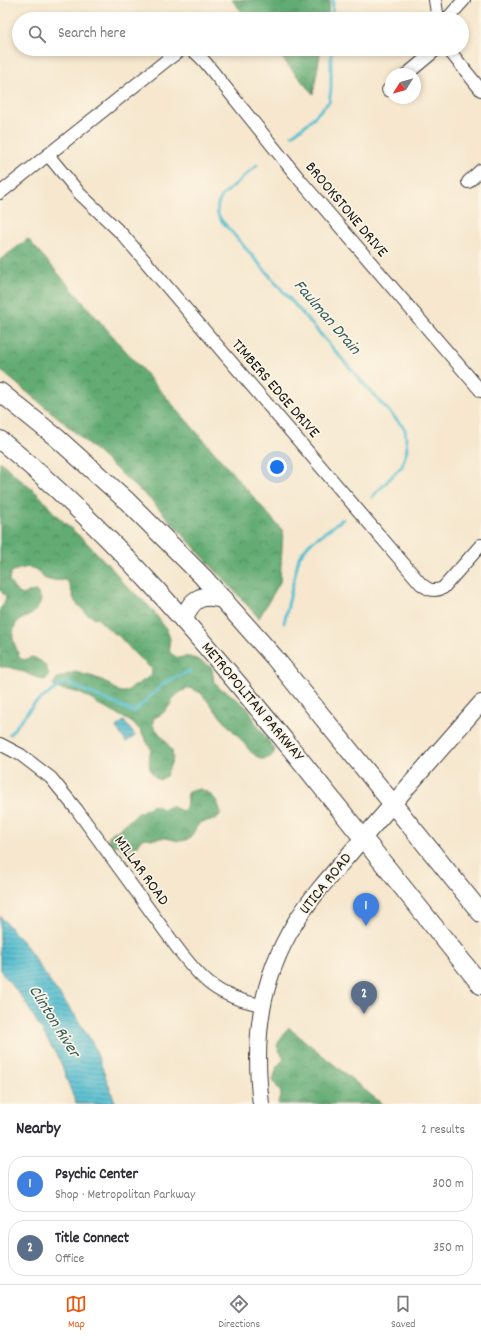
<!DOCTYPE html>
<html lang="en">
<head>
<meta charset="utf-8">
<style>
	:root { --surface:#fff; --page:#f7f7f7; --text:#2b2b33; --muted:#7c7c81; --line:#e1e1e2; --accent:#ea580c }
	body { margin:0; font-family:Dekko,sans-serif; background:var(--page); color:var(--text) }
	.compass { position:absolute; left:385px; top:68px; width:36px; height:36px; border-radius:50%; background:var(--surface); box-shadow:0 2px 6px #0003; rotate:233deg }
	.you { position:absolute; left:277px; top:467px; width:14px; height:14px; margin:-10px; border:3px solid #fff; border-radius:50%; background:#1a73e8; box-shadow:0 0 0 6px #1a73e833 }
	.badge { display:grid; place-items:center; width:26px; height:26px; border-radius:50%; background:var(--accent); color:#fff; font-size:13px; font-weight:700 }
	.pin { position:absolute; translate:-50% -33px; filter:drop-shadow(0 1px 2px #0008) }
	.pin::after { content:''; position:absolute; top:21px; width:14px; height:12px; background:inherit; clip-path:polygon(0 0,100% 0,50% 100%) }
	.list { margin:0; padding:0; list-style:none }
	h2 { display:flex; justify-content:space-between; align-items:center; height:52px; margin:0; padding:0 16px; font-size:17px }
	h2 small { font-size:13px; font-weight:400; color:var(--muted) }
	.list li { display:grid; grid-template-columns:26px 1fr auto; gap:12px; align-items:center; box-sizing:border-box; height:56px; margin:0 8px 8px; padding:0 8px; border:1px solid var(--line); border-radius:16px }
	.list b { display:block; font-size:15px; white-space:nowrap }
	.list p { margin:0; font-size:13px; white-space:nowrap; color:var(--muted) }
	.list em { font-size:13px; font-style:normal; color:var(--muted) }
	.icon { flex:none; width:22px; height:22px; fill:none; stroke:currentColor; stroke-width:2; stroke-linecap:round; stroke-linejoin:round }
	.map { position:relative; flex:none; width:481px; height:1104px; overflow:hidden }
	.search { position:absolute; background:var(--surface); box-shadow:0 2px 6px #0003; left:12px; right:12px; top:12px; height:44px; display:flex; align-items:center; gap:10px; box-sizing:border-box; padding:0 14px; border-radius:22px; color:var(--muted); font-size:15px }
	.sheet { height:180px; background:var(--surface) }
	nav { display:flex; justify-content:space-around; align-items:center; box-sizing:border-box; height:56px; border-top:1px solid var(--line); background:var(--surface); font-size:11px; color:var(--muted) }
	nav a { display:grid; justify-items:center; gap:2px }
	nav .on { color:var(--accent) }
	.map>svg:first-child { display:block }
	.forest { fill:url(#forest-crowns); stroke:#3f6448 }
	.water { fill:url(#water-rules); stroke:#386d76 }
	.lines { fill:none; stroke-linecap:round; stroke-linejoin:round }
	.stream { stroke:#54bed0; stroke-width:3 }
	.street-casing { stroke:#3d3a37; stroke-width:14 }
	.secondary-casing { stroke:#3d3a37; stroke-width:18 }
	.primary-casing { stroke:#3d3a37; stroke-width:20 }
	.street { stroke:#fff; stroke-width:12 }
	.secondary { stroke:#fff; stroke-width:16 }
	.primary { stroke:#fff; stroke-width:18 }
	.labels { text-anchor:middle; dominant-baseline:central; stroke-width:3.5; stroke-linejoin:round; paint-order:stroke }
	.street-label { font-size:16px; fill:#1c1c1c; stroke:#fcf5e5 }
	.water-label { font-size:17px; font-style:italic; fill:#325d64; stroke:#fcf5e5 }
</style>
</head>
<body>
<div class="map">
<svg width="481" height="1104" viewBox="0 0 481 1104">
	<defs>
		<pattern id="forest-crowns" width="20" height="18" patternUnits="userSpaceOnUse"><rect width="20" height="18" fill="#62ab73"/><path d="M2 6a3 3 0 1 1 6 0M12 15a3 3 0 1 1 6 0" fill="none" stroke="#508a5e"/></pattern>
		<pattern id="water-rules" width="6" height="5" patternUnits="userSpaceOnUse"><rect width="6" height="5" fill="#54bed0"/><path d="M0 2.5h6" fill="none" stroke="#459aa8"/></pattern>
	</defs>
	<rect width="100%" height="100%" fill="#fcf5e5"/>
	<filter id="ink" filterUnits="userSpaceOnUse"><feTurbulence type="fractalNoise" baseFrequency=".025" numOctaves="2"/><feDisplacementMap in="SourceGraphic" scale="8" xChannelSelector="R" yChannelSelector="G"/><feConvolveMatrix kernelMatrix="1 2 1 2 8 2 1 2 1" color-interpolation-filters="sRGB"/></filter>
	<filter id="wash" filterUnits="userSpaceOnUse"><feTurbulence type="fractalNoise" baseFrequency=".012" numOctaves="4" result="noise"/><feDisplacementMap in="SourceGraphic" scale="16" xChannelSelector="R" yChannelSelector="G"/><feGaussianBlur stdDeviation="0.9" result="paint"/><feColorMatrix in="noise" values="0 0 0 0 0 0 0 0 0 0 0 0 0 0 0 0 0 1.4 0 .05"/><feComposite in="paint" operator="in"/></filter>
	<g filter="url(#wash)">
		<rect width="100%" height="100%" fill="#f6e7ce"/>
		<g class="forest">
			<polygon points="232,0 330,0 327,19 248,19"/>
			<polygon points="274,49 321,49 313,94"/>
			<polygon points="28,239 283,531 280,582 259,618 152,501 60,419 0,370 0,260"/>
			<path d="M 0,461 L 16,476 L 39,495 L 54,513 L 88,544 L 115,572 L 122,582 L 150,607 L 167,630 L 170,639 L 169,644 L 170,653 L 178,658 C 192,654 201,661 212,668 L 214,682 L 220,689 L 226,691 L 249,709 L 255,722 L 275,750 C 272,758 268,759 260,759 L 250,751 L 239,737 L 224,721 L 201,693 L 190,688 L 182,691 L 175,696 L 170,705 L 163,713 L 153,719 L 153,726 L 165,740 L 172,751 L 173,758 L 166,776 L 160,780 C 148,775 148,761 151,749 C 147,743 144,736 140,730 C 131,719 115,714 103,707 C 94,702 86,695 76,692 C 67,689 60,692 53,685 L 57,678 L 75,672 L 94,677 L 104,681 L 120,692 L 125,692 L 151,676 L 152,672 L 152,669 L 136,655 L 118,635 L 112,632 L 98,619 L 87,614 L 75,602 L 69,584 L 66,580 C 60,580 50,582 44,578 C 42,577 40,573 38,571 C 29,564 20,569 11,572 L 9,580 C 13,587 15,592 23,595 L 28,592 L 36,591 L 41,599 C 37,615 30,614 17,622 C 13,629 11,637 15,645 C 17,650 18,652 19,658 L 24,660 L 32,657 C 43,661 45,664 49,674 L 45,680 C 30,677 15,665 0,667 L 0,609 L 4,604 L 6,597 L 0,590 Z"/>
			<path d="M 200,789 C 212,793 218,800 221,813 C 214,824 210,818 200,823 C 195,827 194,834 189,838 C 181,844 174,839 165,838 C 161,837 157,839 153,839 C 150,839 148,838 144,838 L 140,841 L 138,846 L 131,847 L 129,850 L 124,851 L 118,845 L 113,846 L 109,842 L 108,838 L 113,832 L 117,831 L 137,814 L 153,805 L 163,809 L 171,806 L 182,811 L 186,808 L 188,792 Z"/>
			<polygon points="289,1027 289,1028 382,1104 278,1104 281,1097 281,1093 273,1080 277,1066 284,1059 277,1046 279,1041"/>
		</g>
		<g class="water">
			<polygon points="124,721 135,736 126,742 116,727"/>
			<polygon points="0,916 27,947 50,982 74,1014 93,1044 116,1104 76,1104 60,1061 24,1000 0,970"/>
		</g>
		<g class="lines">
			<g class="stream">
				<polyline points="332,19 333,0"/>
				<polyline points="292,135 307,124 329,102 331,89 331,49"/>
				<polyline points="257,165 222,196 218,204 217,213 222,221 363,383 405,429 407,449 402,466 372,497"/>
				<polyline points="284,623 299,557 309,544 343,519"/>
				<polyline points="10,734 34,704 65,682 134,712 167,681 190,671"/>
			</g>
		</g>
	</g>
	<g filter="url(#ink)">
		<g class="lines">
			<g class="street-casing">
				<g id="street">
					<polyline points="435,0 438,19"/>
					<polyline points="447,19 464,0"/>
					<polyline points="188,49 196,53 205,62 300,180 481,391"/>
					<polyline points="448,49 481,90"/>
					<polyline points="407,74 437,49"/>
					<polyline points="388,90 391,88"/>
					<path d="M 48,155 L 80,194 L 122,234 L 421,584 C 429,590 433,592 443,588 L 481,545"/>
					<polyline points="468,182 481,170"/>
					<polyline points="0,193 167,60 181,50 186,49"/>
					<path d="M 0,744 L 21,755 L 51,778 L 77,810 L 175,945 C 202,981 217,997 262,1005"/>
				</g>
			</g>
			<g class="secondary-casing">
				<path id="secondary" d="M 261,1104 C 253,1039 260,980 295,923 C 314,892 340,866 363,838 C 402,793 442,748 481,703"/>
			</g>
			<g class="primary-casing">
				<g id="primary">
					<polyline points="0,392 57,438 127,501 203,577 274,657 481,913"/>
					<path d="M 0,440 C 110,529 204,641 293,751 C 356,829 418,907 481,985"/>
					<path d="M 184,621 C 190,598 203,592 225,600"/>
				</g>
			</g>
			<use href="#street" class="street"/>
			<use href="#secondary" class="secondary"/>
			<use href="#primary" class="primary"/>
		</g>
	</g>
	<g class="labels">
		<g class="street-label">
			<text transform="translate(346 210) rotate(50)">BROOKSTONE DRIVE</text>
			<text transform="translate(275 389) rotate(49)">TIMBERS EDGE DRIVE</text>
			<text transform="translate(252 702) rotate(50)">METROPOLITAN PARKWAY</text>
			<text transform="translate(141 871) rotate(54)">MILLAR ROAD</text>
			<text transform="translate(326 884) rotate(-51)">UTICA ROAD</text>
		</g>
		<g class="water-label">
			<text transform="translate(326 318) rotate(49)">Faulman Drain</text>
			<text transform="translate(53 1022) rotate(58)">Clinton River</text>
		</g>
	</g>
</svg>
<svg class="compass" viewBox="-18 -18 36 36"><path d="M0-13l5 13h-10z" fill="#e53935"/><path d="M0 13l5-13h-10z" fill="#7c7c81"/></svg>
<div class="you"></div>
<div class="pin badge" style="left:366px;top:926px;background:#3f7fe0">1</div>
<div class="pin badge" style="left:364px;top:1014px;background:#5c6f8a">2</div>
<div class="search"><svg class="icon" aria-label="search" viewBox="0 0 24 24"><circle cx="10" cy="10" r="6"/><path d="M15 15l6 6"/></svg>Search here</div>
</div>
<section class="sheet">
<h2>Nearby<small>2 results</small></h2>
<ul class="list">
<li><span class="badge" style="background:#3f7fe0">1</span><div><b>Psychic Center</b><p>Shop · Metropolitan Parkway</p></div><em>300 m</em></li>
<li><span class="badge" style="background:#5c6f8a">2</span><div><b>Title Connect</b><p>Office</p></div><em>350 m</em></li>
</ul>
</section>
<nav>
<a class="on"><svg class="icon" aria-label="map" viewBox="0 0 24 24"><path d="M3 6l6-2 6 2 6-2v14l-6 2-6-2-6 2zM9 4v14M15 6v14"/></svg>Map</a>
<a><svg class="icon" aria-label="directions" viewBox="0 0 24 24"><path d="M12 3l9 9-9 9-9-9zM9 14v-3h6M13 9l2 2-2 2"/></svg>Directions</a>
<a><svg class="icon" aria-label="saved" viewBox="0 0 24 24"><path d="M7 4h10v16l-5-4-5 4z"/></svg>Saved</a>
</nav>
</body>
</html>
